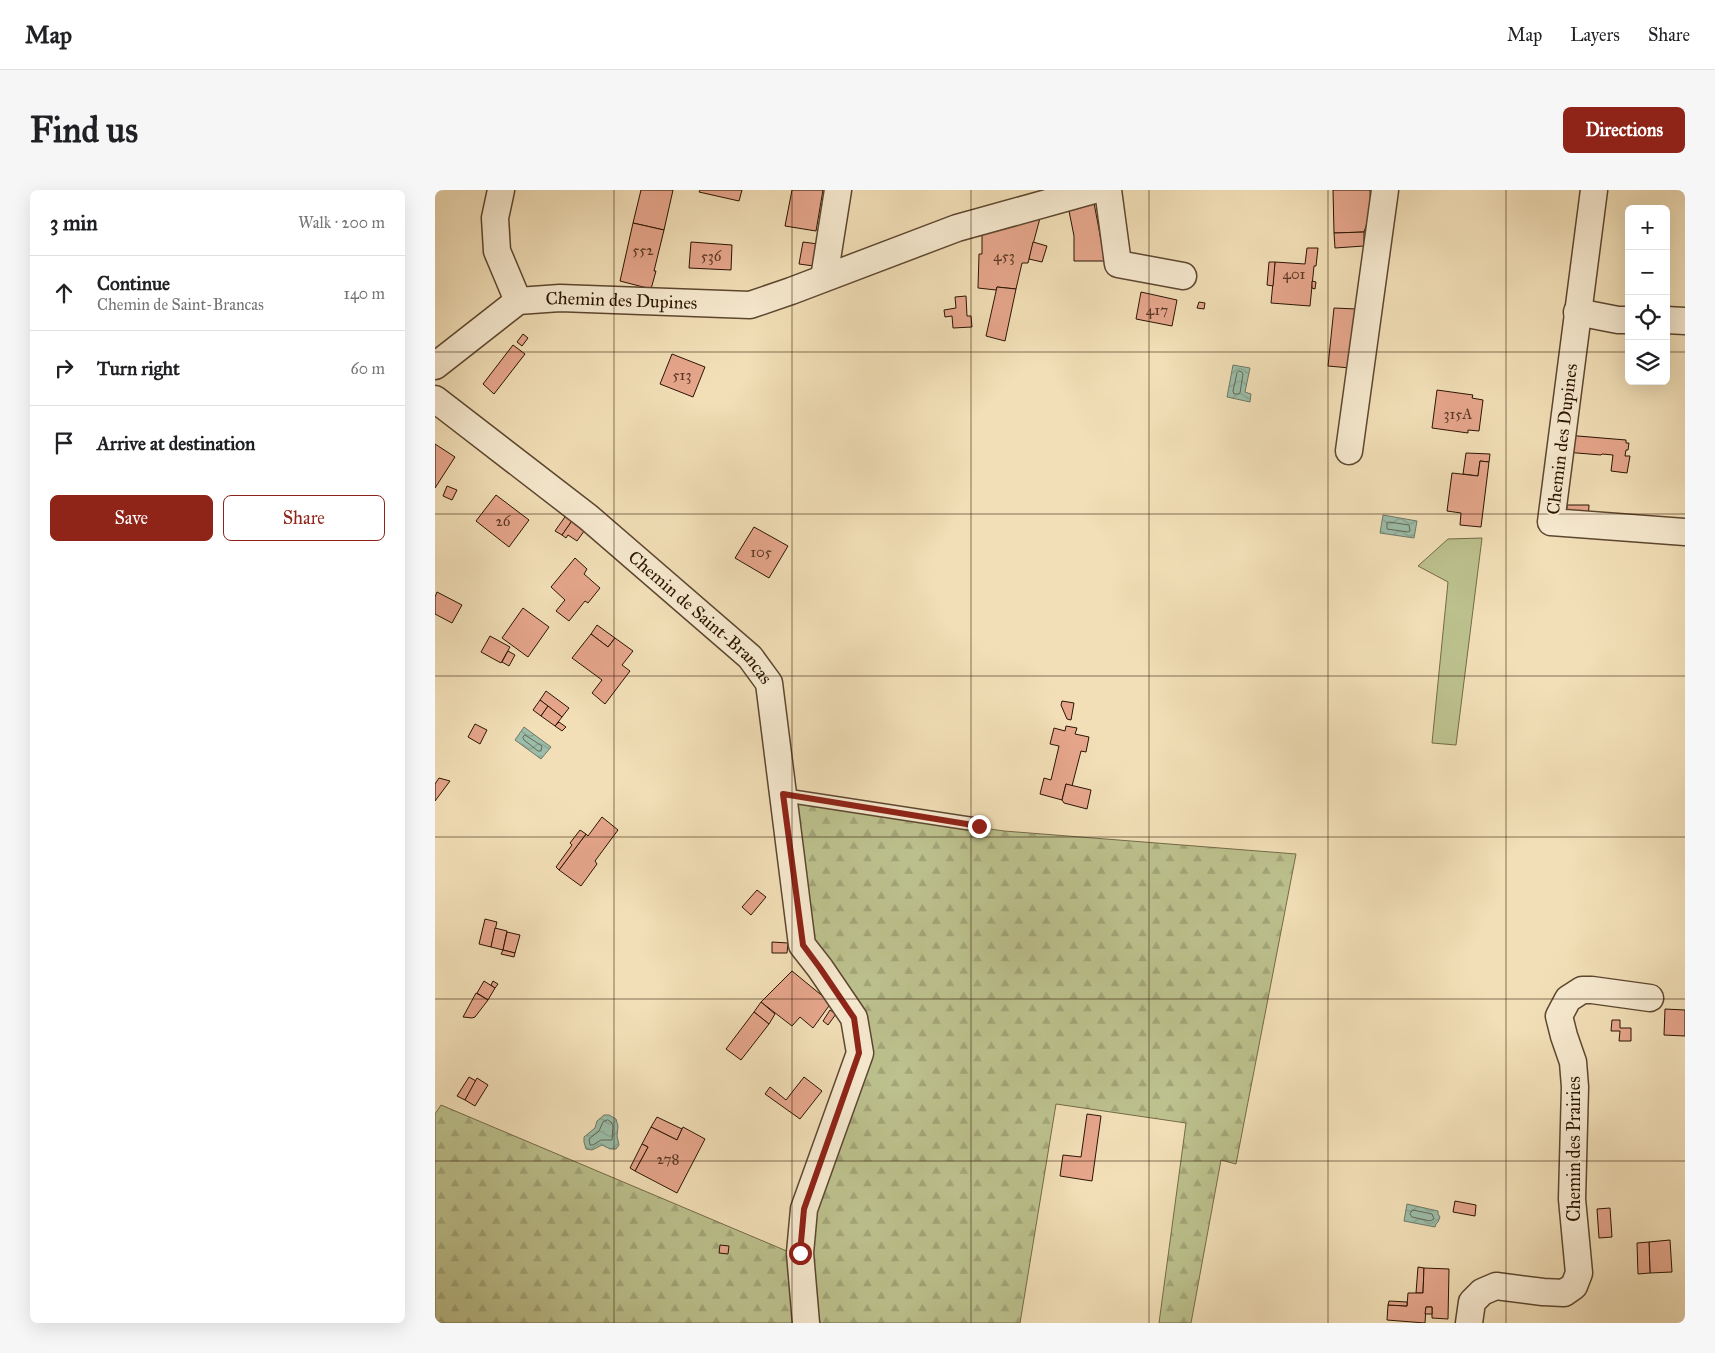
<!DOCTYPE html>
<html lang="en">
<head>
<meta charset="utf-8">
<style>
	:root { --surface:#fff; --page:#f6f6f6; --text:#202124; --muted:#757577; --line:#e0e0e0; --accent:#8f2418 }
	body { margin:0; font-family:"IM FELL Great Primer",serif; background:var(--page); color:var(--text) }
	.controls { position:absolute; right:15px; top:15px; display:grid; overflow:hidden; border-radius:8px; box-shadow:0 5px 20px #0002 }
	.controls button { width:45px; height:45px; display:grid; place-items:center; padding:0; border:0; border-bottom:1px solid var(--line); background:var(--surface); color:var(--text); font:25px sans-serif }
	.stop { position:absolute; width:15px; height:15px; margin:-11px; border:4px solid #8f2418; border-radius:50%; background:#fff }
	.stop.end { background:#8f2418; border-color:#fff; box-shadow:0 1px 5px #0008 }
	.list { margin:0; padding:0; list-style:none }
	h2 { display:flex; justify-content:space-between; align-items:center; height:65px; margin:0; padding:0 20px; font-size:21px }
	h2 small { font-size:16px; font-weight:400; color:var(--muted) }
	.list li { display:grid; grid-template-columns:32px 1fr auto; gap:15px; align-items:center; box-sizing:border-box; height:75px; padding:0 20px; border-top:1px solid var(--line) }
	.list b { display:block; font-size:19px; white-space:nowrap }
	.list p { margin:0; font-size:16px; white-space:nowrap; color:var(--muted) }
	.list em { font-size:16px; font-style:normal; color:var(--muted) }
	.actions { display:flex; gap:10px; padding:15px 20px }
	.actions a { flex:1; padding:11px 0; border:1px solid var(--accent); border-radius:8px; text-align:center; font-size:18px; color:var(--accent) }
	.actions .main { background:var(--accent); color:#fff }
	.icon { flex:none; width:28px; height:28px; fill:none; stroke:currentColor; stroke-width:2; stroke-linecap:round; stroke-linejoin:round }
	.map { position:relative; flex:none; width:1250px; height:1133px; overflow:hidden; border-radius:8px }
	header { display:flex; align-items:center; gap:30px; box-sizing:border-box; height:70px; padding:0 25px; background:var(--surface); border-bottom:1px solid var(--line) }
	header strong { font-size:24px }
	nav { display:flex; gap:28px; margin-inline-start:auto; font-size:18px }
	.intro { display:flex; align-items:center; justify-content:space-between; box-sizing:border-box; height:120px; padding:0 30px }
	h1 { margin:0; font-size:35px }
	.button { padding:12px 22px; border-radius:8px; background:var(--accent); color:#fff; font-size:18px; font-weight:700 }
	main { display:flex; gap:30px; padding:0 30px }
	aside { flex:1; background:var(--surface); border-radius:8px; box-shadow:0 5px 20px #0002 }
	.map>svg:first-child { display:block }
	.grass { fill:#bcc18d; stroke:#746a48 }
	.forest { fill:url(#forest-firs); stroke:#746a48 }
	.water { fill:url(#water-waves); stroke:#6f7967 }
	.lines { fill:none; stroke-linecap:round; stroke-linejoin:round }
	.shore { stroke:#646856; stroke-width:1 }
	.building { fill:#e6a68c; stroke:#2b1403 }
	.lane-casing { stroke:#5d4730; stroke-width:15 }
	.street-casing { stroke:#5d4730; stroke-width:29 }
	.lane { stroke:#f7ead0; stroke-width:12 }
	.street { stroke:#f7ead0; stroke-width:26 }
	.route { stroke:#8f2418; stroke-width:6 }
	.grid { fill:none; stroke:#2b1403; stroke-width:1; stroke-opacity:0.55 }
	.labels { text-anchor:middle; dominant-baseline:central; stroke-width:4; stroke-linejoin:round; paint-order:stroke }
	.number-label { font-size:15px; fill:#5a3825 }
	.street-label { font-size:18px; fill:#2b1403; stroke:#f7ead0 }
</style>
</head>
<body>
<header>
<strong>Map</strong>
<nav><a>Map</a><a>Layers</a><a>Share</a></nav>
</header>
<div class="intro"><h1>Find us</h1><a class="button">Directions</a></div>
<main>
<aside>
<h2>3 min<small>Walk · 200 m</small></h2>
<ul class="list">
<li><svg class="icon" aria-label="ahead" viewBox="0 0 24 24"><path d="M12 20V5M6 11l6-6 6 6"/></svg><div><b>Continue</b><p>Chemin de Saint-Brancas</p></div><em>140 m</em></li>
<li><svg class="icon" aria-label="right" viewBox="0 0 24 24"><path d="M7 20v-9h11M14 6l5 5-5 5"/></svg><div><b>Turn right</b></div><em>60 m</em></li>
<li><svg class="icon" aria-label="arrive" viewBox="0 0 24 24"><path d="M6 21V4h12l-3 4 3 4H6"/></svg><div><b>Arrive at destination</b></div></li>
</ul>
<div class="actions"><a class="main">Save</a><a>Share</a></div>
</aside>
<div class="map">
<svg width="1250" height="1133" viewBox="0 0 1250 1133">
	<defs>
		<pattern id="forest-firs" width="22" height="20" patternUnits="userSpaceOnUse" patternTransform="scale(1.25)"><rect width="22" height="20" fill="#bcc18d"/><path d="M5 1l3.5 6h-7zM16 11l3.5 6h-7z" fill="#a2a578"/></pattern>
		<pattern id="water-waves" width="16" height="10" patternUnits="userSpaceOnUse" patternTransform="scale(1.25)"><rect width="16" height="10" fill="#9cbda9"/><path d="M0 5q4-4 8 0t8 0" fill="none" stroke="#87a290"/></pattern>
	</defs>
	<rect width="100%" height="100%" fill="#f2dfb7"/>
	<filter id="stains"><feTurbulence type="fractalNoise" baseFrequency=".004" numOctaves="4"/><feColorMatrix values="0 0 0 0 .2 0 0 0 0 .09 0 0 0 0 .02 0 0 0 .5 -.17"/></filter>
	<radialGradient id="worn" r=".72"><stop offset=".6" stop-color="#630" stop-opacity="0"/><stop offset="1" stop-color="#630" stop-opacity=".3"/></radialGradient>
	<polygon class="grass" points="1047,348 1021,555 997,553 1013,392 983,376 1013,349"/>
	<g class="forest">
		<polygon points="357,611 569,641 861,664 801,974 786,970 756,1133 724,1133 751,933 621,914 585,1133 385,1133 373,1060 385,991 431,874 372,731"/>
		<polygon points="6,915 354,1062 365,1133 0,1133 0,924"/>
	</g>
	<g class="water">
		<polygon points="798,175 815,178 810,202 816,204 815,212 792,207"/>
		<polygon points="948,325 982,331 979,348 945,343"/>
		<polygon points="89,537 116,557 106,569 80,550"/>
		<polygon points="169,925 174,925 181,929 183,936 182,946 184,955 181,959 175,959 167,955 157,960 151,959 149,952 149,947 160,938 162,931"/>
		<polygon points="972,1014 1003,1021 1003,1024 1005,1027 1003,1032 1001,1034 1000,1037 969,1031"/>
	</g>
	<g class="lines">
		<g class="shore">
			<polygon points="804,181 807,182 808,184 805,203 803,204 799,204 798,201 802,183"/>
			<polygon points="954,332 974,335 975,341 973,342 952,339 952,333"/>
			<polygon points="90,545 107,556 106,561 103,561 89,550 88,548"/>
			<polygon points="173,930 176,932 178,936 177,950 166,950 158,955 155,955 154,949 164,941 168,932"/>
			<polygon points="978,1020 997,1024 999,1029 995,1031 977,1027 975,1024"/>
		</g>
	</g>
	<g class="building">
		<polygon points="206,0 238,0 229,40 198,33"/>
		<polygon points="265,0 307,0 304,11 264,2"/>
		<polygon points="357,0 388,0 381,41 350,36"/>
		<polygon points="898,0 935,0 936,22 929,42 899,43"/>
		<polygon points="659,13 670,71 639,71 639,46 634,21"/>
		<polygon points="605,28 593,73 587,73 581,99 562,97 561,100 543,98 544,64 547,64 547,45"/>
		<polygon points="198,33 229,40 219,81 221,81 216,99 185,91"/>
		<polygon points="929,42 929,56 900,58 899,43"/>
		<polygon points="256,52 297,55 296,80 254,78"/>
		<polygon points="368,52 383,54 379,76 364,74"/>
		<polygon points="598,52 612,56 607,72 594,69"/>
		<polygon points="872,58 883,58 881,76 879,76 875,116 836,113 840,72 870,74"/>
		<polygon points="834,72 840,72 838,96 832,95"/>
		<polygon points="877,91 881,92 880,99 877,98"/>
		<polygon points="562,97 581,99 570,151 551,146"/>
		<polygon points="706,102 742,110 737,136 701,129"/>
		<polygon points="531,106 532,126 536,126 537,137 518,138 517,126 510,127 509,120 521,118 520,107"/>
		<polygon points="764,112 770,113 769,119 762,118"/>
		<polygon points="899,118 922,119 915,178 893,176"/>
		<polygon points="88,144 93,148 87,156 82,152"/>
		<polygon points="78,155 90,164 59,204 48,194"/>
		<polygon points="237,164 270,177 258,207 225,194"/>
		<polygon points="1002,200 1038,205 1037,208 1048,210 1044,241 1033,240 1033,243 997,238"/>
		<polygon points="1131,245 1191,250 1191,253 1194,253 1193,260 1191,260 1190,266 1195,266 1192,283 1176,281 1178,265 1167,264 1166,265 1130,262"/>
		<polygon points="0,254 20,267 0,298"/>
		<polygon points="1031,263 1055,264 1054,272 1045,271 1043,286 1028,284"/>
		<polygon points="1045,271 1054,272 1046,337 1025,335 1026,323 1012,321 1017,283 1043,286"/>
		<polygon points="12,296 22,300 17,310 8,306"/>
		<polygon points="61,305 94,330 74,357 41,331"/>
		<polygon points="1132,315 1154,315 1153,331 1131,331"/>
		<polygon points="132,324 139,328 127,345 120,341"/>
		<polygon points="139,328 152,337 142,351 133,345 131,348 127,345"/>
		<polygon points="319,337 353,356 334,388 300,368"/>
		<polygon points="140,368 152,379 149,384 165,398 153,413 150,411 134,431 121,421 130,410 116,397"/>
		<polygon points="2,402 27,415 17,433 0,424 0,407"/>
		<polygon points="88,418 114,437 93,467 67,448"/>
		<polygon points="162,435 180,448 173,457 156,444"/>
		<polygon points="156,444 173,457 180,448 198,461 187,475 195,481 170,514 157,503 167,490 137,468"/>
		<polygon points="55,446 75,457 66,473 46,462"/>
		<polygon points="73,461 80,465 74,476 67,472"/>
		<polygon points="111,501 134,518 127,527 105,510"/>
		<polygon points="105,510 113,516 106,526 98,520"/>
		<polygon points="627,511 639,513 636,530 632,529 626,515"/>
		<polygon points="113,516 127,527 120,536 106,526"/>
		<polygon points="124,532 131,537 127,541 120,536"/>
		<polygon points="40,534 52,540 45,554 33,547"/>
		<polygon points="631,536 642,538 640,544 654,547 651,562 646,561 637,596 631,594 627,610 605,604 609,588 616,590 624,556 615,554 619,538 630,541"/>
		<polygon points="4,588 15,591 0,611 0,594"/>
		<polygon points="631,594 656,600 652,619 629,613 627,610"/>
		<polygon points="167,627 183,640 160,671 162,674 146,696 124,680 151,644 153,646"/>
		<polygon points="145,640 151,644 124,680 121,677 137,655 135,653"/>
		<polygon points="322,700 331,707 316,725 307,717"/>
		<polygon points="50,729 62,732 56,757 44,754"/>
		<polygon points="60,738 72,741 68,760 56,757"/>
		<polygon points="72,742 85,745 80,763 68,760"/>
		<polygon points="337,752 353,753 352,763 337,763"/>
		<polygon points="68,760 80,763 79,767 66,764"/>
		<polygon points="357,781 396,813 378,838 365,827 357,836 326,812"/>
		<polygon points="49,791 60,798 53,810 42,803"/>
		<polygon points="58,791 63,794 60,798 56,795"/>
		<polygon points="41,803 53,810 40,827 37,828 28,827"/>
		<polygon points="326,812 340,824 334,834 319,822"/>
		<polygon points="1230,819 1250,820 1250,846 1229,845"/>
		<polygon points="395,820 401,824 393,835 388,831"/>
		<polygon points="319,822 334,834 306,870 291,859"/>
		<polygon points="1177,830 1185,830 1185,838 1196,838 1196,851 1184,851 1185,841 1176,841"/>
		<polygon points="34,887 41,891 30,910 22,906"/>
		<polygon points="369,887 387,901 365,929 330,904 335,897 351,910"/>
		<polygon points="42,888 53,895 40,916 30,910"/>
		<polygon points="652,924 666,926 657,991 625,986 628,965 646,967"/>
		<polygon points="222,927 247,939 242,950 216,937"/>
		<polygon points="216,937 242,950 248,937 270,949 242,1003 200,981 213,957 207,954"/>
		<polygon points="207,954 213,957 200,981 195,978"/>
		<polygon points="1020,1011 1041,1015 1040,1026 1018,1022"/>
		<polygon points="1175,1018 1177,1047 1164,1048 1162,1019"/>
		<polygon points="1235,1050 1237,1082 1215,1083 1214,1052"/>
		<polygon points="1214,1052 1215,1083 1203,1084 1202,1053"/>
		<polygon points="285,1055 294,1056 293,1064 284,1063"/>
		<polygon points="983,1077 989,1078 988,1103 981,1103"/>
		<polygon points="989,1078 1014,1079 1013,1129 997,1128 997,1117 991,1117 990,1133 952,1130 953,1115 972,1116 973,1103 988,1103"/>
		<polygon points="954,1111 972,1112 972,1116 953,1115"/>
		<polygon points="991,1117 997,1117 997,1124 990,1124"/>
	</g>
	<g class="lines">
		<g class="lane-casing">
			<polyline id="lane" points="348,605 544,635"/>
		</g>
		<g class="street-casing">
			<g id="street">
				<polyline points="66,0 60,28 62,61 83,111"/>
				<polyline points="673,0 683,74 748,86"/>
				<polyline points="1159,0 1116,332 1250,342"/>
				<polyline points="389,88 403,0"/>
				<polyline points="1142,122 1183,130 1194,130"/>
				<polyline points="1231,130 1250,131"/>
				<path id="s1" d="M 0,176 L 83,111 L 125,108 L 315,115 L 356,101 L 522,38 L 659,0"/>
				<path id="s2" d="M 0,209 L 153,327 L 315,467 L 334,493 L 367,755 L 385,778 L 419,828 L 425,863 L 369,1019 L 365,1063 L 371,1133"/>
				<polyline points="914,261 950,0"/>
				<polyline points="1034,1133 1037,1112 1047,1102 1061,1096 1108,1102 1129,1103 1139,1096 1144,1083 1137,1009 1140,897 1138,872 1129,846 1124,826 1133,809 1147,800 1157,800 1215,808"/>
			</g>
		</g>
		<use href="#lane" class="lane"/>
		<use href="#street" class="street"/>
	</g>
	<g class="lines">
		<polyline class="route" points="365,1063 369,1019 424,863 419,828 385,778 368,755 348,604 544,636"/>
	</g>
	<path class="grid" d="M 179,0 L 179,1133M 357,0 L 357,1133M 536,0 L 536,1133M 714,0 L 714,1133M 893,0 L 893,1133M 1071,0 L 1071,1133M 0,162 L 1194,162M 1231,162 L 1250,162M 0,324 L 1250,324M 0,486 L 1250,486M 0,647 L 1250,647M 0,809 L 1250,809M 0,971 L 1250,971"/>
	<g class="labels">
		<g class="number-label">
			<text x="208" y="60">552</text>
			<text x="276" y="66">536</text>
			<text x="569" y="66">453</text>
			<text x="859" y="84">401</text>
			<text x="722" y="120">417</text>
			<text x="247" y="185">513</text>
			<text x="1023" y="224">315A</text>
			<text x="68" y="331">26</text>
			<text x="326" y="362">105</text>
			<text x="233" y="969">278</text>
		</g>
		<g class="street-label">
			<text stroke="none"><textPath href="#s1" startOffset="209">Chemin des Dupines</textPath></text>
			<text transform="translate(1127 249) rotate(-83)">Chemin des Dupines</text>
			<text stroke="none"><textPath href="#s2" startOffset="344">Chemin de Saint-Brancas</textPath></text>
			<text transform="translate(1139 959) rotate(-90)">Chemin des Prairies</text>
		</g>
	</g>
	<rect width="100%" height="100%" filter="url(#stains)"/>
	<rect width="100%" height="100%" fill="url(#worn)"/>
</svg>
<div class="controls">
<button>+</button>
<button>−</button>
<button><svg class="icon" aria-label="locate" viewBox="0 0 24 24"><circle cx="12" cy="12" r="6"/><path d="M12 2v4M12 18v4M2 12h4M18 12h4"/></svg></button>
<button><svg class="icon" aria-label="layers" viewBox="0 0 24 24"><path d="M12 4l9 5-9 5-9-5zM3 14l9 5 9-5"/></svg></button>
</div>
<div class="stop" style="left:365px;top:1063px"></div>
<div class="stop end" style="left:544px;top:636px"></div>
</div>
</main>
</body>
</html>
